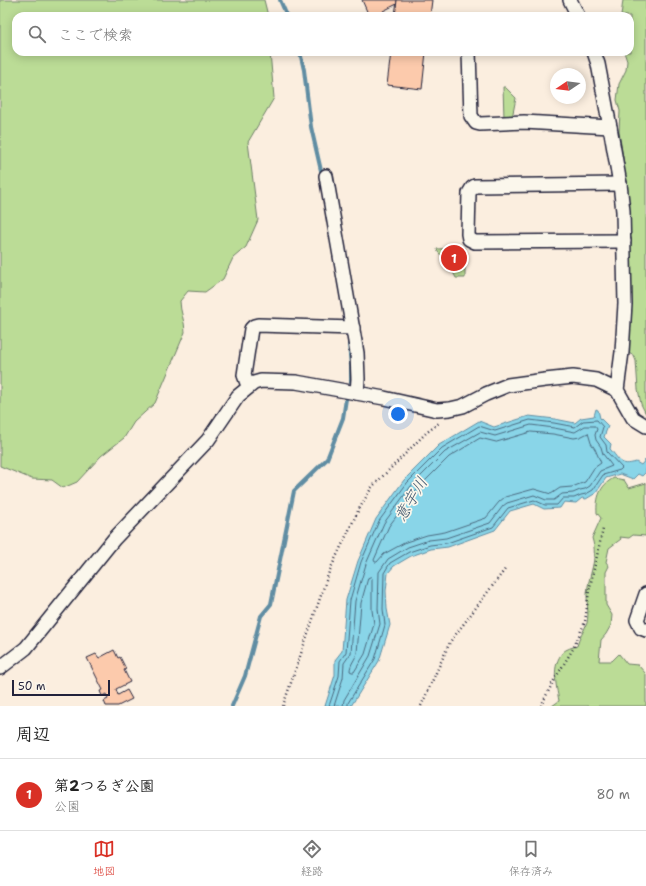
<!DOCTYPE html>
<html lang="ja">
<head>
<meta charset="utf-8">
<style>
	:root { --surface:#fff; --page:#f2f2f2; --text:#222; --muted:#767676; --line:#e0e0e0; --accent:#d93025 }
	body { margin:0; font-family:"Shantell Sans","Klee One",sans-serif; background:var(--page); color:var(--text) }
	.compass { position:absolute; left:550px; top:68px; width:36px; height:36px; border-radius:50%; background:var(--surface); box-shadow:0 2px 10px #0003; rotate:257deg }
	.scale { position:absolute; left:12px; bottom:10px; width:98px; box-sizing:border-box; padding-left:4px; border:2px solid #22223b; border-top:0; font-size:11px; line-height:14px; white-space:nowrap; color:#22223b; -webkit-text-stroke:3px #fbf7ec; paint-order:stroke }
	.you { position:absolute; left:398px; top:414px; width:14px; height:14px; margin:-10px; border:3px solid #fff; border-radius:50%; background:#1a73e8; box-shadow:0 0 0 6px #1a73e833 }
	.badge { display:grid; place-items:center; width:26px; height:26px; border-radius:50%; background:var(--accent); color:#fff; font-size:13px; font-weight:700 }
	.pin { position:absolute; translate:-50% -50%; border:2px solid #fff; box-shadow:0 1px 4px #0006 }
	.list { margin:0; padding:0; list-style:none }
	h2 { display:flex; justify-content:space-between; align-items:center; height:52px; margin:0; padding:0 16px; font-size:17px }
	h2 small { font-size:13px; font-weight:400; color:var(--muted) }
	.list li { display:grid; grid-template-columns:26px 1fr auto; gap:12px; align-items:center; box-sizing:border-box; height:72px; padding:0 16px; border-top:1px solid var(--line) }
	.list b { display:block; font-size:15px; white-space:nowrap }
	.list p { margin:0; font-size:13px; white-space:nowrap; color:var(--muted) }
	.list em { font-size:13px; font-style:normal; color:var(--muted) }
	.icon { flex:none; width:22px; height:22px; fill:none; stroke:currentColor; stroke-width:2; stroke-linecap:round; stroke-linejoin:round }
	.map { position:relative; flex:none; width:646px; height:706px; overflow:hidden }
	.search { position:absolute; background:var(--surface); box-shadow:0 2px 10px #0003; left:12px; right:12px; top:12px; height:44px; display:flex; align-items:center; gap:10px; box-sizing:border-box; padding:0 14px; border-radius:12px; color:var(--muted); font-size:15px }
	.sheet { height:124px; background:var(--surface) }
	nav { display:flex; justify-content:space-around; align-items:center; box-sizing:border-box; height:56px; border-top:1px solid var(--line); background:var(--surface); font-size:11px; color:var(--muted) }
	nav a { display:grid; justify-items:center; gap:2px }
	nav .on { color:var(--accent) }
	.map>svg:first-child { display:block }
	.green { fill:#bbdc96; stroke:#6e7f68 }
	.water { fill:#89d5e8; stroke:#608da3 }
	.lines { fill:none; stroke-linecap:round; stroke-linejoin:round }
	.shore { stroke:#4b6a80; stroke-width:1 }
	.stream { stroke:#608da3; stroke-width:4 }
	.building { fill:#fccaac; stroke:#22223b }
	.minor-casing { stroke:#22223b; stroke-width:16 }
	.path { stroke:#22223b; stroke-width:2.5; stroke-dasharray:1 3; stroke-linecap:butt }
	.minor { stroke:#fbf7ec; stroke-width:13 }
	.labels { text-anchor:middle; dominant-baseline:central; stroke-width:3.5; stroke-linejoin:round; paint-order:stroke }
	.water-label { font-size:16px; font-style:italic; fill:#41586f; stroke:#fbf7ec }
</style>
</head>
<body>
<div class="map">
<svg width="646" height="706" viewBox="0 0 646 706">
	<rect width="100%" height="100%" fill="#fbeedf"/>
	<filter id="ink" filterUnits="userSpaceOnUse"><feTurbulence type="fractalNoise" baseFrequency=".025" numOctaves="2"/><feDisplacementMap in="SourceGraphic" scale="8" xChannelSelector="R" yChannelSelector="G"/><feConvolveMatrix kernelMatrix="1 2 1 2 8 2 1 2 1" color-interpolation-filters="sRGB"/></filter>
	<g filter="url(#ink)">
		<g class="green">
			<path d="M 0,0 L 264,0 L 268,16 L 16,16 L 16,52 L 270,52 L 274,98 L 248,142 L 258,220 L 246,247 L 233,258 L 223,279 L 205,292 L 188,291 L 180,301 C 180,312 185,321 185,332 L 155,403 L 134,422 L 124,438 L 101,456 L 77,482 L 63,488 L 52,480 L 32,479 L 0,466 Z"/>
			<polygon points="623,0 646,0 646,414 641,404 638,389 636,361 634,356 627,352 623,189 624,164 619,132 620,111 617,100 619,84 626,70 627,61 624,52 630,52 630,16 621,16"/>
			<polygon points="503,87 505,87 516,98 512,118 504,118"/>
			<polygon points="465,248 465,278 456,278 449,264 438,252 437,249"/>
			<path d="M 614,478 L 624,480 L 629,488 L 646,483 L 646,536 L 633,535 L 629,538 L 620,537 L 621,539 L 609,548 L 606,562 L 609,566 L 606,572 L 606,605 L 612,615 L 611,625 L 606,634 L 601,640 L 599,661 L 612,661 L 619,654 L 627,664 L 638,665 L 646,674 L 646,706 L 552,706 L 559,701 C 556,684 551,666 563,652 C 566,649 573,647 577,646 C 579,638 584,631 587,623 C 589,613 587,605 587,595 C 588,574 599,560 592,538 L 601,518 L 597,513 C 596,498 600,485 614,478 Z"/>
		</g>
		<path class="water" d="M 596,409 L 598,410 L 600,418 L 608,426 L 604,437 L 611,444 L 610,449 C 620,460 620,467 636,462 L 641,465 L 646,459 L 646,472 L 642,476 L 638,474 L 633,479 L 620,474 L 606,478 L 596,493 L 586,499 L 582,498 L 576,503 L 564,502 L 560,508 L 544,509 L 534,504 L 510,511 L 495,530 L 448,547 L 431,549 L 411,556 L 394,566 L 388,573 L 386,591 L 387,609 L 390,625 L 379,661 L 351,706 L 325,706 L 335,675 L 335,660 L 342,651 L 346,600 L 358,561 L 376,519 L 404,480 L 439,445 L 479,421 L 494,427 L 529,416 L 555,419 L 575,423 L 581,418 L 594,416 Z"/>
		<g class="lines">
			<g class="shore">
				<polygon points="531,432 553,434 574,438 580,437 588,433 591,443 595,449 601,463 594,468 585,482 572,487 560,488 551,494 534,489 505,497 499,502 486,518 445,532 427,535 406,542 384,554 377,562 375,562 374,560 389,526 416,490 449,457 480,438 496,442"/>
				<path d="M 371,577 L 372,578 L 372,610 L 374,624 L 365,654 L 354,672 L 352,672 L 350,671 C 350,664 355,660 357,653 L 361,603 L 368,578 Z"/>
				<polyline points="329,706 339,676 340,661 346,652 350,600 361,562 379,521 407,483 442,448 479,426 495,431 530,420 554,423 575,427 583,421 597,420 603,427 600,437 606,445 607,452 622,468 620,470 603,475 593,490 586,494 581,495 574,498 563,498 557,505 545,505 534,500 508,508 493,527 447,543 430,545 409,552 390,563 384,573 383,609 385,625 375,659 348,703 348,706"/>
				<polyline points="334,706 343,678 344,663 351,653 355,601 366,564 384,523 411,486 445,452 480,432 495,436 531,425 554,428 575,432 585,426 595,426 597,429 595,435 596,440 601,447 603,454 612,466 600,471 590,486 585,489 580,490 573,493 562,494 554,500 546,500 534,495 507,503 503,506 490,523 446,538 429,540 408,547 388,559 379,572 378,609 380,624 370,656 344,700 343,706"/>
			</g>
			<g class="stream">
				<polyline points="280,0 287,16"/>
				<polyline points="300,52 304,70 311,127 322,175"/>
				<polyline points="349,344 351,366 351,382"/>
				<polyline points="232,706 245,676 261,616 271,604 294,491 327,459 343,418 346,399"/>
			</g>
		</g>
		<g class="building">
			<polygon points="362,0 397,0 397,4 383,11 384,16 369,16"/>
			<polygon points="397,0 432,0 430,16 395,16"/>
			<polygon points="391,52 426,52 422,89 387,85"/>
			<polygon points="114,650 118,658 120,657 126,669 124,670 130,682 116,689 118,695 127,690 132,699 118,706 106,706 104,701 108,699 106,694 102,696 100,691 103,690 87,658 96,654 99,658"/>
		</g>
		<g class="lines">
			<g class="minor-casing">
				<g id="minor">
					<polyline points="570,0 578,16"/>
					<polyline points="469,52 471,116 476,123 480,124 524,122 610,127"/>
					<polyline points="594,52 598,64 610,127 620,184 623,211 625,304 622,352 617,390 633,418 646,426"/>
					<polyline points="326,176 357,353 358,379 357,393"/>
					<polyline points="620,184 475,186 472,188 469,193 468,234 469,239 475,242 624,241"/>
					<polyline points="248,386 244,375 251,329 254,326 258,325 353,328"/>
					<polyline points="646,594 637,620 641,628 646,630"/>
					<polyline points="0,668 26,648 114,539 208,440 238,396 254,383 261,381 296,382 384,398 437,410 450,409 463,406 486,394 508,385 545,380 573,377 596,380 617,390"/>
				</g>
			</g>
			<g class="path">
				<polyline points="283,706 329,572 358,511 372,487 426,433 439,423"/>
				<polyline points="421,706 450,642 506,568"/>
				<polyline points="541,706 553,682 573,649 585,622 589,591 603,529"/>
			</g>
			<use href="#minor" class="minor"/>
		</g>
	</g>
	<g class="labels">
		<g class="water-label">
			<text transform="translate(411 499) rotate(-59)">意宇川</text>
		</g>
	</g>
</svg>
<svg class="compass" viewBox="-18 -18 36 36"><path d="M0-13l5 13h-10z" fill="#e53935"/><path d="M0 13l5-13h-10z" fill="#767676"/></svg>
<div class="scale">50 m</div>
<div class="you"></div>
<div class="pin badge" style="left:454px;top:258px">1</div>
<div class="search"><svg class="icon" aria-label="search" viewBox="0 0 24 24"><circle cx="10" cy="10" r="6"/><path d="M15 15l6 6"/></svg>ここで検索</div>
</div>
<section class="sheet">
<h2>周辺<small></small></h2>
<ul class="list">
<li><span class="badge">1</span><div><b>第2つるぎ公園</b><p>公園</p></div><em>80 m</em></li>
</ul>
</section>
<nav>
<a class="on"><svg class="icon" aria-label="map" viewBox="0 0 24 24"><path d="M3 6l6-2 6 2 6-2v14l-6 2-6-2-6 2zM9 4v14M15 6v14"/></svg>地図</a>
<a><svg class="icon" aria-label="directions" viewBox="0 0 24 24"><path d="M12 3l9 9-9 9-9-9zM9 14v-3h6M13 9l2 2-2 2"/></svg>経路</a>
<a><svg class="icon" aria-label="saved" viewBox="0 0 24 24"><path d="M7 4h10v16l-5-4-5 4z"/></svg>保存済み</a>
</nav>
</body>
</html>
